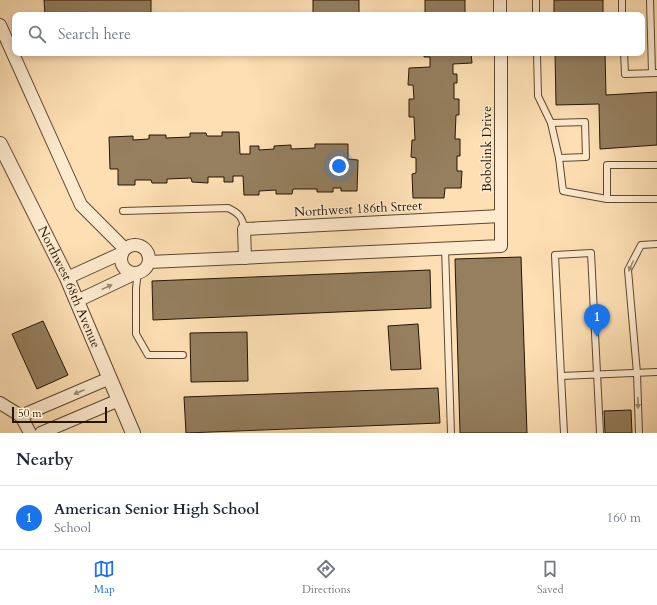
<!DOCTYPE html>
<html lang="en">
<head>
<meta charset="utf-8">
<style>
	:root { --surface:#fff; --page:#f2f2f3; --text:#1f2937; --muted:#747a83; --line:#e0e1e3; --accent:#1a73e8 }
	body { margin:0; font-family:Cardo,serif; background:var(--page); color:var(--text) }
	.scale { position:absolute; left:12px; bottom:10px; width:95px; box-sizing:border-box; padding-left:4px; border:2px solid #241603; border-top:0; font-size:11px; line-height:14px; white-space:nowrap; color:#241603; -webkit-text-stroke:3px #feeace; paint-order:stroke }
	.you { position:absolute; left:339px; top:166px; width:14px; height:14px; margin:-10px; border:3px solid #fff; border-radius:50%; background:#1a73e8; box-shadow:0 0 0 6px #1a73e833 }
	.badge { display:grid; place-items:center; width:26px; height:26px; border-radius:50%; background:var(--accent); color:#fff; font-size:13px; font-weight:700 }
	.pin { position:absolute; translate:-50% -33px; filter:drop-shadow(0 1px 2px #0008) }
	.pin::after { content:''; position:absolute; top:21px; width:14px; height:12px; background:inherit; clip-path:polygon(0 0,100% 0,50% 100%) }
	.list { margin:0; padding:0; list-style:none }
	h2 { display:flex; justify-content:space-between; align-items:center; height:52px; margin:0; padding:0 16px; font-size:17px }
	h2 small { font-size:13px; font-weight:400; color:var(--muted) }
	.list li { display:grid; grid-template-columns:26px 1fr auto; gap:12px; align-items:center; box-sizing:border-box; height:64px; padding:0 16px; border-top:1px solid var(--line) }
	.list b { display:block; font-size:15px; white-space:nowrap }
	.list p { margin:0; font-size:13px; white-space:nowrap; color:var(--muted) }
	.list em { font-size:13px; font-style:normal; color:var(--muted) }
	.icon { flex:none; width:22px; height:22px; fill:none; stroke:currentColor; stroke-width:2; stroke-linecap:round; stroke-linejoin:round }
	.map { position:relative; flex:none; width:657px; height:433px; overflow:hidden }
	.search { position:absolute; background:var(--surface); box-shadow:0 2px 6px #0003; left:12px; right:12px; top:12px; height:44px; display:flex; align-items:center; gap:10px; box-sizing:border-box; padding:0 14px; border-radius:8px; color:var(--muted); font-size:15px }
	.sheet { height:116px; background:var(--surface) }
	nav { display:flex; justify-content:space-around; align-items:center; box-sizing:border-box; height:56px; border-top:1px solid var(--line); background:var(--surface); font-size:11px; color:var(--muted) }
	nav a { display:grid; justify-items:center; gap:2px }
	nav .on { color:var(--accent) }
	.map>svg:first-child { display:block }
	.building { fill:#957f5f; stroke:#241603 }
	.lines { fill:none; stroke-linecap:round; stroke-linejoin:round }
	.service-casing { stroke:#5a482f; stroke-width:8 }
	.minor-casing { stroke:#5a482f; stroke-width:14 }
	.tertiary-casing { stroke:#5a482f; stroke-width:16 }
	.service { stroke:#feeace; stroke-width:6 }
	.minor { stroke:#feeace; stroke-width:12 }
	.tertiary { stroke:#feeace; stroke-width:14 }
	.oneway { fill:#9c8b73 }
	.labels { text-anchor:middle; dominant-baseline:central; stroke-width:3; stroke-linejoin:round; paint-order:stroke }
	.street-label { font-size:13px; fill:#241603; stroke:#feeace }
</style>
</head>
<body>
<div class="map">
<svg width="657" height="433" viewBox="0 0 657 433">
	<rect width="100%" height="100%" fill="#fddfb3"/>
	<filter id="stains"><feTurbulence type="fractalNoise" baseFrequency=".005" numOctaves="4"/><feColorMatrix values="0 0 0 0 .2 0 0 0 0 .09 0 0 0 0 .02 0 0 0 .5 -.17"/></filter>
	<radialGradient id="worn" r=".72"><stop offset=".6" stop-color="#630" stop-opacity="0"/><stop offset="1" stop-color="#630" stop-opacity=".3"/></radialGradient>
	<g class="building">
		<polygon points="44,0 151,0 151,15 45,15"/>
		<rect x="313" y="0" width="46" height="15"/>
		<polygon points="425,0 465,0 465,14 470,14 470,15 425,15"/>
		<rect x="554" y="0" width="49" height="15"/>
		<polygon points="424,53 471,53 472,63 453,64 453,74 457,74 457,83 454,83 454,99 459,99 459,115 456,115 455,139 460,139 460,156 457,156 457,171 462,171 461,188 445,188 444,198 413,198 412,174 416,173 416,158 411,157 412,140 415,140 414,117 409,117 409,99 414,99 413,85 408,85 409,68 430,67 430,57 424,57"/>
		<polygon points="555,53 605,53 606,95 657,92 657,145 600,149 599,104 556,105"/>
		<polygon points="222,132 239,132 240,154 250,154 250,146 259,146 259,150 274,149 274,146 291,145 291,149 315,148 315,144 348,144 348,159 358,160 357,191 341,191 341,188 333,188 333,192 317,192 317,189 293,189 292,194 276,194 276,190 259,191 259,195 244,195 243,176 233,176 233,182 224,182 224,177 208,177 208,183 192,182 191,178 167,179 167,183 152,183 151,180 135,180 135,185 118,185 118,169 110,169 109,137 133,136 133,140 149,139 149,135 166,135 166,138 190,137 190,133 206,133 207,136 222,136"/>
		<polygon points="521,257 527,433 460,433 455,259"/>
		<polygon points="430,270 431,308 153,320 152,281"/>
		<polygon points="43,321 68,375 37,389 12,334"/>
		<polygon points="418,324 421,369 391,370 388,326"/>
		<polygon points="247,332 248,381 191,382 190,333"/>
		<polygon points="438,388 440,423 186,433 184,397"/>
		<polygon points="631,410 632,433 605,433 604,411"/>
	</g>
	<g class="lines">
		<g class="service-casing">
			<g id="service">
				<polyline points="536,0 536,15"/>
				<polyline points="622,0 622,15"/>
				<polyline points="650,0 652,73"/>
				<polyline points="537,53 538,96 551,123 559,158 563,191 607,199 657,199"/>
				<polyline points="624,53 625,74 657,73"/>
				<polyline points="551,123 585,122 586,157 559,158"/>
				<polyline points="607,199 607,165 657,165"/>
				<path d="M 123,211 L 228,208 C 239,213 243,218 244,229"/>
				<polyline points="445,248 451,433"/>
				<polyline points="138,272 136,288 136,334 148,355 183,355"/>
				<polyline points="561,376 555,255 591,253 600,433"/>
				<polyline points="564,433 561,376 657,372"/>
				<polyline points="639,433 637,373 628,270 641,245 657,244"/>
			</g>
		</g>
		<g class="minor-casing">
			<g id="minor">
				<polyline points="500,0 500,15"/>
				<polyline points="0,25 81,205 125,249"/>
				<circle cx="135" cy="259" r="14"/>
				<polyline points="245,258 244,229 501,216"/>
				<polyline points="149,262 501,246 501,53"/>
				<polyline points="67,278 122,253"/>
				<polyline points="77,301 136,273"/>
				<polyline points="0,403 21,416 30,433"/>
				<polyline points="21,416 110,378"/>
				<polyline points="41,433 119,400"/>
			</g>
		</g>
		<g class="tertiary-casing">
			<g id="tertiary">
				<path id="s1" d="M 0,144 L 67,278 L 133,433"/>
			</g>
		</g>
		<use href="#service" class="service"/>
		<use href="#minor" class="minor"/>
		<use href="#tertiary" class="tertiary"/>
	</g>
	<defs><path id="oneway-solid" d="M-6-.8H1V-3.2L6.5 0L1 3.2V.8H-6Z"/></defs>
	<g class="oneway">
		<use href="#oneway-solid" transform="translate(631 266) rotate(114)"/>
		<use href="#oneway-solid" transform="translate(107 287) rotate(-26)"/>
		<use href="#oneway-solid" transform="translate(79 392) rotate(157)"/>
		<use href="#oneway-solid" transform="translate(638 403) rotate(89)"/>
	</g>
	<g class="labels">
		<g class="street-label">
			<text transform="translate(487 149) rotate(-90)">Bobolink Drive</text>
			<text transform="translate(358 209) rotate(-3)">Northwest 186th Street</text>
			<text stroke="none"><textPath href="#s1" startOffset="159">Northwest 68th Avenue</textPath></text>
		</g>
	</g>
	<rect width="100%" height="100%" filter="url(#stains)"/>
	<rect width="100%" height="100%" fill="url(#worn)"/>
</svg>
<div class="scale">50 m</div>
<div class="you"></div>
<div class="pin badge" style="left:597px;top:337px">1</div>
<div class="search"><svg class="icon" aria-label="search" viewBox="0 0 24 24"><circle cx="10" cy="10" r="6"/><path d="M15 15l6 6"/></svg>Search here</div>
</div>
<section class="sheet">
<h2>Nearby<small></small></h2>
<ul class="list">
<li><span class="badge">1</span><div><b>American Senior High School</b><p>School</p></div><em>160 m</em></li>
</ul>
</section>
<nav>
<a class="on"><svg class="icon" aria-label="map" viewBox="0 0 24 24"><path d="M3 6l6-2 6 2 6-2v14l-6 2-6-2-6 2zM9 4v14M15 6v14"/></svg>Map</a>
<a><svg class="icon" aria-label="directions" viewBox="0 0 24 24"><path d="M12 3l9 9-9 9-9-9zM9 14v-3h6M13 9l2 2-2 2"/></svg>Directions</a>
<a><svg class="icon" aria-label="saved" viewBox="0 0 24 24"><path d="M7 4h10v16l-5-4-5 4z"/></svg>Saved</a>
</nav>
</body>
</html>
